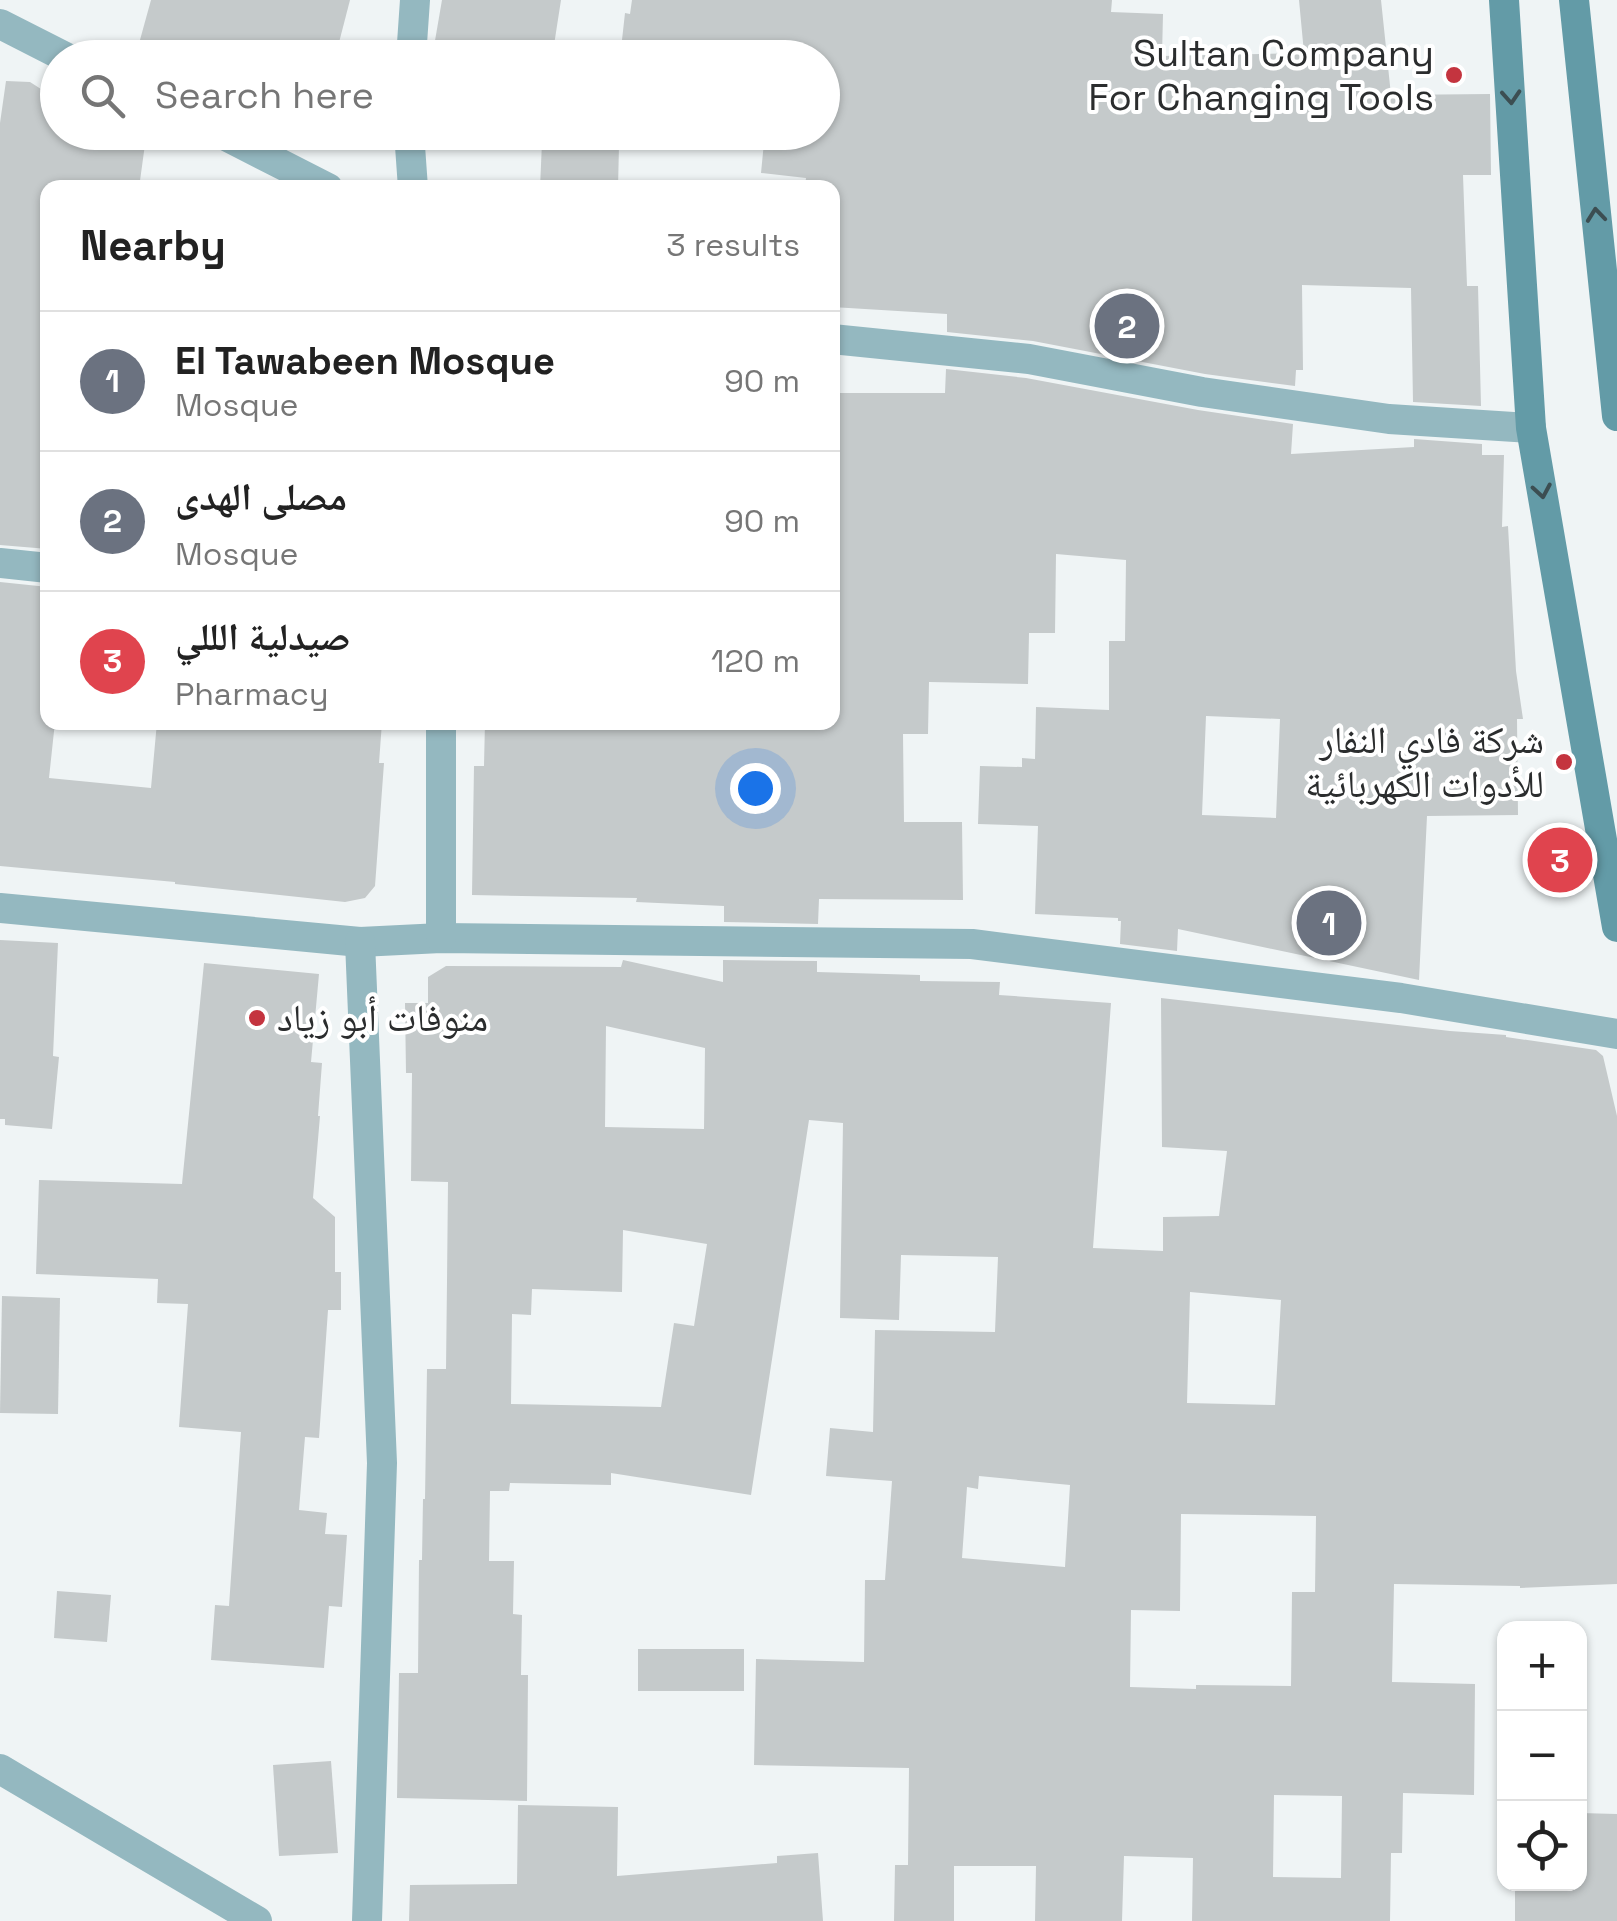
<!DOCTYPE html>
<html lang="en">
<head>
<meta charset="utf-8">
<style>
	:root { --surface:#fff; --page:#f2f2f2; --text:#222; --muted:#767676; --line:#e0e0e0; --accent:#d93025 }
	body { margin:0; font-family:"Space Grotesk","Noto Naskh Arabic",sans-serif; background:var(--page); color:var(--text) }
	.controls { position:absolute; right:30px; bottom:30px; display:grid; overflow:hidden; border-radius:20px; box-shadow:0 2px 8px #0004 }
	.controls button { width:90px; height:90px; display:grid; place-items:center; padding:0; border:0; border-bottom:2px solid var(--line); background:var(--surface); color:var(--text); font:50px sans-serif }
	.you { position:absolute; left:755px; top:788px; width:35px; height:35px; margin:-25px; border:8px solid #fff; border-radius:50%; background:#1a73e8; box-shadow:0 0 0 15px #1a73e833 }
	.badge { display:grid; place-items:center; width:65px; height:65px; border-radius:50%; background:var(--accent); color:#fff; font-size:32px; font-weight:700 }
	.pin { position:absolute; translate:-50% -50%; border:5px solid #fff; box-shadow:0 2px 10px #0006 }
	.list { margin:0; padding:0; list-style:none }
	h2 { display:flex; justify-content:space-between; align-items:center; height:130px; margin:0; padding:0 40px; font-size:42px }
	h2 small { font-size:32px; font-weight:400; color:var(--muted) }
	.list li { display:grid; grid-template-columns:65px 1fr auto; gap:30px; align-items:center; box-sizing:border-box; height:140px; padding:0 40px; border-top:2px solid var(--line) }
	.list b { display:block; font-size:38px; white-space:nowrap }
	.list p { margin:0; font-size:32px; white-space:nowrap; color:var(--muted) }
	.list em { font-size:32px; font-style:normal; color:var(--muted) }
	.icon { flex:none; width:55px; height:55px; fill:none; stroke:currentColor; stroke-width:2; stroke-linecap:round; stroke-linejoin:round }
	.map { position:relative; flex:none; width:1617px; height:1921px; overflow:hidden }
	.search { position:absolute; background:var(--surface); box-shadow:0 2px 8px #0004; left:40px; top:40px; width:800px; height:110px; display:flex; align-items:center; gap:25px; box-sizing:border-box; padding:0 35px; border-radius:55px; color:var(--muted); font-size:38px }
	.panel { position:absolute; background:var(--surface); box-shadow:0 2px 8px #0004; left:40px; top:180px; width:800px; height:550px; border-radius:20px }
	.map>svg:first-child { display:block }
	.building { fill:#c5cacb; fill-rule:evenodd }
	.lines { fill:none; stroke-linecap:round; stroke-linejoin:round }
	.minor { stroke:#94b8c0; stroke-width:30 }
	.secondary { stroke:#639ba7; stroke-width:30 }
	.oneway { stroke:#3c4e52 }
	.poi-dot { fill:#c4343f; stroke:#fff; stroke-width:4 }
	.labels { text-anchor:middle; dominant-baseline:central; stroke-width:8; stroke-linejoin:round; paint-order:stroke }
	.poi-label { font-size:38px; fill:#2b2d2e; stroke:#fff; text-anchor:end }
</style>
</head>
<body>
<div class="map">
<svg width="1617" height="1921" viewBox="0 0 1617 1921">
	<rect width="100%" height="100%" fill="#eff4f5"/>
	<g class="building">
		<polygon points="151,0 350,0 335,58 135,58"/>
		<polygon points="442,0 561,0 552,58 432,58"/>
		<polygon points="632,0 1112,0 1111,12 1163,14 1162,56 1304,53 1299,0 1381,0 1391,95 1490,94 1491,175 1463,175 1467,286 1478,286 1481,406 1413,402 1411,288 1302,285 1303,370 1296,370 1295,386 1205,374 1033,341 947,332 947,314 832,307 832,188 805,187 806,178 761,173 765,132 822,132 822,58 620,58 625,13 630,14"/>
		<polygon points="6,81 30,82 58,100 58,132 110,132 146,137 139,188 48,188 48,549 0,545 0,123"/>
		<polygon points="542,142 619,145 618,188 540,188"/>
		<path d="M 946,369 L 1026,378 L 1198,410 L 1293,424 L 1291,454 L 1414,447 L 1414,439 L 1482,444 L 1482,455 L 1504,455 L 1502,527 L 1508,526 L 1516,671 L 1523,719 L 1517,719 L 1518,815 L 1427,816 L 1419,980 L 1178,929 L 1177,951 L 1120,944 L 1121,921 L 1118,921 L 1118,918 L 1035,914 L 1038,826 L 978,824 L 980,766 L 1022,767 L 1022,758 L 1035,759 L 1036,707 L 1109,710 L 1109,641 L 1125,641 L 1126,560 L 1056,554 L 1055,633 L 1029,633 L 1028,684 L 929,682 L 928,734 L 903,734 L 904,822 L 962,822 L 963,900 L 819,899 L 818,924 L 724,922 L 724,906 L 636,902 L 637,898 L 472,895 L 474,766 L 484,766 L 485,722 L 832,722 L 832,393 L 945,393 ZM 1206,716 L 1280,719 L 1276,818 L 1202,815 Z"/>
		<polygon points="0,582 48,587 48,722 55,722 49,778 151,788 157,722 382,722 379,763 384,763 375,886 365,898 345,902 175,884 175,882 0,866"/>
		<polygon points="0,940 58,943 53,1056 59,1057 52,1129 5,1125 5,1119 0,1119"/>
		<path d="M 623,960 L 723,982 L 723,960 L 817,961 L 817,972 L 920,975 L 920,981 L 1000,982 L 999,995 L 1111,1003 L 1093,1248 L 1163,1251 L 1163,1217 L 1219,1216 L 1227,1151 L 1162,1147 L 1161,998 L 1450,1031 L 1506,1035 L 1506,1037 L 1596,1050 L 1603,1056 L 1617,1116 L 1617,1584 L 1520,1588 L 1520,1586 L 1394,1584 L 1392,1682 L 1475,1684 L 1474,1795 L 1403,1793 L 1402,1853 L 1391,1853 L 1390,1921 L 1192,1921 L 1193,1858 L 1124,1856 L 1122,1921 L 1035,1921 L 1036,1866 L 954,1866 L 954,1921 L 894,1921 L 895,1865 L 908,1865 L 909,1768 L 754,1765 L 756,1659 L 864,1662 L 865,1580 L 885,1580 L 892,1481 L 826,1476 L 830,1428 L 873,1432 L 875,1330 L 995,1332 L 998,1257 L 901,1255 L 899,1320 L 840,1318 L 843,1123 L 809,1120 L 751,1495 L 611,1473 L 611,1485 L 510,1483 L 509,1491 L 490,1491 L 489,1561 L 514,1561 L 513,1614 L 522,1615 L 521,1675 L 528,1675 L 527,1801 L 397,1798 L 399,1673 L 418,1673 L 419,1560 L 422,1560 L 423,1499 L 425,1499 L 427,1369 L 446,1369 L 447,1282 L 448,1182 L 411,1181 L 412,1073 L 406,1073 L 405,1003 L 428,1003 L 428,977 L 446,966 L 621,967 ZM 606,1026 L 705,1048 L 704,1129 L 605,1127 ZM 623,1230 L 707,1244 L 694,1326 L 674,1323 L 661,1407 L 511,1404 L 512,1314 L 531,1315 L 532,1289 L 622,1292 ZM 1190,1292 L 1281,1300 L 1275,1405 L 1187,1403 ZM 979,1476 L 1070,1485 L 1065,1567 L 962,1558 L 967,1487 L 978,1489 ZM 1181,1514 L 1316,1516 L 1315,1592 L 1292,1592 L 1291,1686 L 1196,1685 L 1196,1689 L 1130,1687 L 1131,1610 L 1180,1611 ZM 1274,1795 L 1342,1796 L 1341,1878 L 1273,1877 Z"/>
		<polygon points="204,963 319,974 311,1062 322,1063 318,1116 320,1116 313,1198 335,1217 335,1272 341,1272 341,1310 328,1310 319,1438 305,1437 299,1510 327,1513 325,1534 347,1535 342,1607 329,1606 324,1668 211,1660 215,1605 229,1606 241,1432 179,1427 188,1304 157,1303 158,1279 36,1274 39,1180 182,1184"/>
		<polygon points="2,1296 60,1298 58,1414 0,1413"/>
		<polygon points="57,1591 111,1595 107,1642 54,1638"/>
		<rect x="638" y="1649" width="106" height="42"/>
		<polygon points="331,1761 338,1853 279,1856 273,1765"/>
		<polygon points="518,1805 618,1807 617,1876 777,1863 777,1856 818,1853 823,1921 409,1921 410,1885 517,1884"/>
		<polygon points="1580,1813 1617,1814 1617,1921 1515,1921 1515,1884 1580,1884"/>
	</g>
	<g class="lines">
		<g class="minor">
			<polyline points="0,24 67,58"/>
			<polyline points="411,58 415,0"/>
			<polyline points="218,132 328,188"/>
			<polyline points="409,132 413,188"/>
			<polyline points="832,339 1029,359 1202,392 1389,419 1531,428"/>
			<polyline points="0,563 48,568"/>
			<polyline points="0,908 360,942 441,938 972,944 1401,998 1617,1034"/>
			<polyline points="441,938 441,722"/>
			<polyline points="360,942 382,1463 367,1921"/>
			<polyline points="0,1769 257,1921"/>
		</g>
		<g class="secondary">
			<polyline points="1504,0 1531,428 1617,927"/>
			<polyline points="1574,0 1617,416"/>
		</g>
	</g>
	<defs><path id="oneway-chevron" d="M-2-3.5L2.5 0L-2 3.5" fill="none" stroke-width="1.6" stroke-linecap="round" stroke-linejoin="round" transform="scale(2.5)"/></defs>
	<g class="oneway">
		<use href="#oneway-chevron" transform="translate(1511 97) rotate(86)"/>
		<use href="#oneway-chevron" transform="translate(1596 215) rotate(-96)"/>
		<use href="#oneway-chevron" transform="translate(1542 491) rotate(80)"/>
	</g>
	<g class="poi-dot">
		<circle cx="1454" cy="75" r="10"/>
		<circle cx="1564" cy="762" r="10"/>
		<circle cx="257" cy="1018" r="10"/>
	</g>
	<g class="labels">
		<g class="poi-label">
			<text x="1434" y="53">Sultan Company<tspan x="1434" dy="44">For Changing Tools</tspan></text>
			<text x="1544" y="740">شركة فادي النفار<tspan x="1544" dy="44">للأدوات الكهربائية</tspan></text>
			<text x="277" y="1018" text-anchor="start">منوفات أبو زياد</text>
		</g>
	</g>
</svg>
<div class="controls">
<button>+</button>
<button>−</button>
<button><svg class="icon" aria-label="locate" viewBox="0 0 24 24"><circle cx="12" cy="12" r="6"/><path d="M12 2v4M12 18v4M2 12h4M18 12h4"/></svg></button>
</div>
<div class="you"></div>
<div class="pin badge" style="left:1329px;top:923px;background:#6b7280">1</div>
<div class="pin badge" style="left:1127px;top:326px;background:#6b7280">2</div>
<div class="pin badge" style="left:1560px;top:860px;background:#e0444e">3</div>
<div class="search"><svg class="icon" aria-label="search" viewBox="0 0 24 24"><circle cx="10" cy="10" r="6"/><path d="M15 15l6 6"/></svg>Search here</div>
<section class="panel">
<h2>Nearby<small>3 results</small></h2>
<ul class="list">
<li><span class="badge" style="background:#6b7280">1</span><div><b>El Tawabeen Mosque</b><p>Mosque</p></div><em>90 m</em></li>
<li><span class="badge" style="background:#6b7280">2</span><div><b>مصلى الهدى</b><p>Mosque</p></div><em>90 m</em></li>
<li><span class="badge" style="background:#e0444e">3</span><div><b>صيدلية الللي</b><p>Pharmacy</p></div><em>120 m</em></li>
</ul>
</section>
</div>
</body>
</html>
